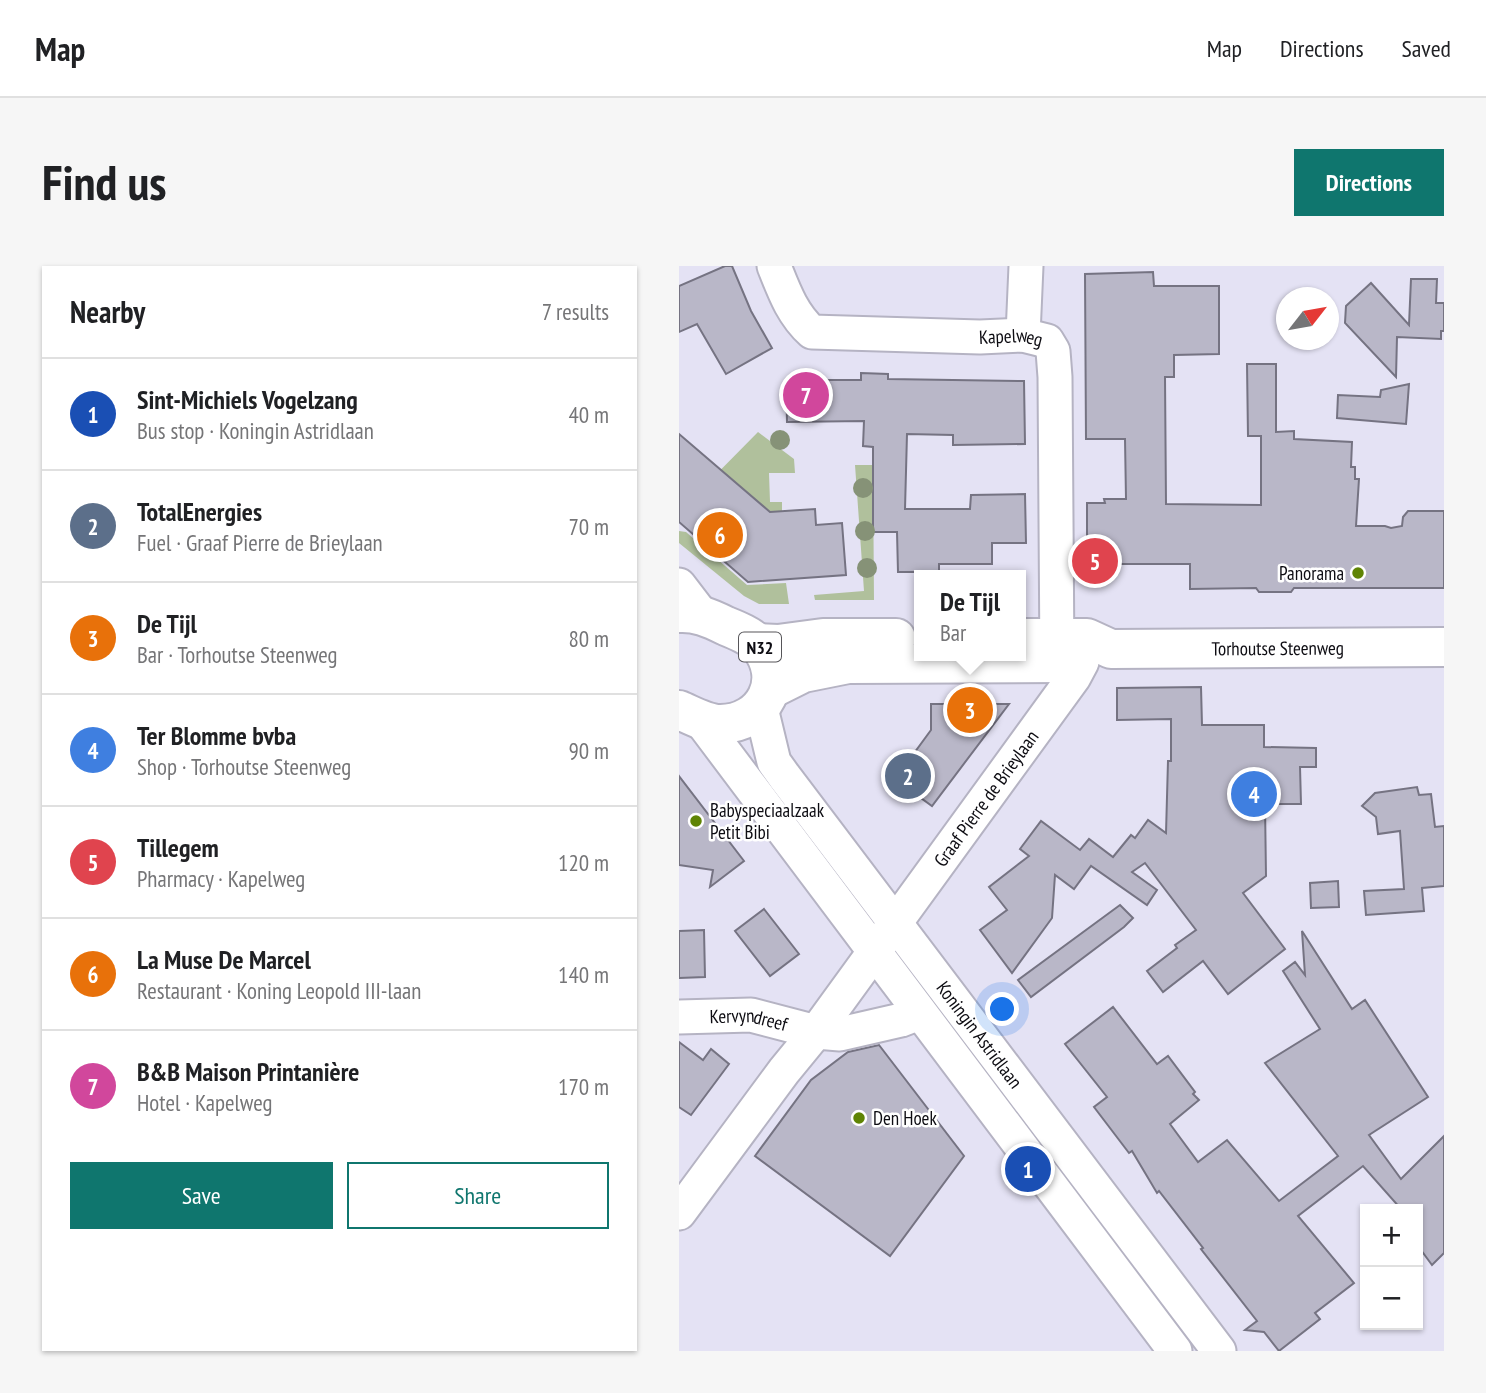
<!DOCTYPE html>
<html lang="en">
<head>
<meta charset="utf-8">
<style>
	:root { --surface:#fff; --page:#f6f6f6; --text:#202124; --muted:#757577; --line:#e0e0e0; --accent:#0f766e }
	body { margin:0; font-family:"PT Sans Narrow",sans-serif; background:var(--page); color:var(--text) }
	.controls { position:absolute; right:21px; bottom:21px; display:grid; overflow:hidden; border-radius:0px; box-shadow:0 2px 5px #0004 }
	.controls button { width:63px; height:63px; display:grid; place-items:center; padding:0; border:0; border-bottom:2px solid var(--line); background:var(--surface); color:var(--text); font:35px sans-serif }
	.compass { position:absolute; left:597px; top:21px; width:63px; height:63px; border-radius:50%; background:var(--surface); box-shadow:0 2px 5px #0004; rotate:59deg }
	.you { position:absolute; left:324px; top:744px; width:24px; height:24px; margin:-18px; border:5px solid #fff; border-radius:50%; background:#1a73e8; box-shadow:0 0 0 10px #1a73e833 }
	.badge { display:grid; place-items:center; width:46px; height:46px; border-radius:50%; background:var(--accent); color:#fff; font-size:23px; font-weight:700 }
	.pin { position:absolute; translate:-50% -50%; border:4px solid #fff; box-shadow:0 2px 7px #0006 }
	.popup { position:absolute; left:235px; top:304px; width:112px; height:91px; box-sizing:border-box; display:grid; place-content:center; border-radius:0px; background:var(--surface); filter:drop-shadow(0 2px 5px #0005); font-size:23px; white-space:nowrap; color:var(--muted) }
	.popup b { font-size:26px; color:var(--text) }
	.popup::after { content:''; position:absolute; left:50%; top:100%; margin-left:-14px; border:14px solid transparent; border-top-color:var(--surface) }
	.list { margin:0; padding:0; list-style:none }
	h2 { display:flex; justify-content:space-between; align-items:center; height:91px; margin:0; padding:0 28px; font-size:30px }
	h2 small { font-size:23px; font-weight:400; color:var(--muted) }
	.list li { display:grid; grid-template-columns:46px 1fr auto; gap:21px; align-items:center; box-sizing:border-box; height:112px; padding:0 28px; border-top:2px solid var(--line) }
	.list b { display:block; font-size:26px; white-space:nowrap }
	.list p { margin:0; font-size:23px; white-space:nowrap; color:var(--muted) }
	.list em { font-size:23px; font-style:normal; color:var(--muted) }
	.actions { display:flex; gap:14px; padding:21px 28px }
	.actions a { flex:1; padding:16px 0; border:2px solid var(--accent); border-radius:0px; text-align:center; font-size:24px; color:var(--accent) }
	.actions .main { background:var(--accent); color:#fff }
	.map { position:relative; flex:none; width:765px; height:1085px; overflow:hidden; border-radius:0px }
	header { display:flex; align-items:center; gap:42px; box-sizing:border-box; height:98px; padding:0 35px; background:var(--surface); border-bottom:2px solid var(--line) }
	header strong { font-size:33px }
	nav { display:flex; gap:38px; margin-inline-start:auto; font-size:24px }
	.intro { display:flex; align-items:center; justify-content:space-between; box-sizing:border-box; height:168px; padding:0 42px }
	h1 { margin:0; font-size:49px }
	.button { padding:18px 32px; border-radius:0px; background:var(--accent); color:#fff; font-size:24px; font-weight:700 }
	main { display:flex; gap:42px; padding:0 42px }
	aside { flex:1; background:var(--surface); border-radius:0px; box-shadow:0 2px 5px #0004 }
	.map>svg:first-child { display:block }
	.green { fill:#b0c09c }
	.building { fill:#b9b7c8; stroke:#757382; stroke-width:2 }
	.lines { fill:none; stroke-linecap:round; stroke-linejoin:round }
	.minor-casing { stroke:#b5b3c3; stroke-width:37 }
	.major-casing { stroke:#b5b3c3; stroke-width:42 }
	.minor { stroke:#fff; stroke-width:33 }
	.major { stroke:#fff; stroke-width:38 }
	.tree { fill:#869277 }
	.poi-dot { fill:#5f8404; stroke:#fff; stroke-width:2.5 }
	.labels { text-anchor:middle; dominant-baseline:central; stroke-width:5; stroke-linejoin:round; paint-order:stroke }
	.shield { fill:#fff; stroke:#565559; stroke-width:2 }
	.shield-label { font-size:18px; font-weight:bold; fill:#0d0c12 }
	.street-label { font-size:19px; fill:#0d0c12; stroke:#fff }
	.poi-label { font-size:19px; fill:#0d0c12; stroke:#fff; text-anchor:start }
</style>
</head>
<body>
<header>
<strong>Map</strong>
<nav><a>Map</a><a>Directions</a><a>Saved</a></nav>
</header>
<div class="intro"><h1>Find us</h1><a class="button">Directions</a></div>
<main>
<aside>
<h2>Nearby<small>7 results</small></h2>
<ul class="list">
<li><span class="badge" style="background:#1a4fb4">1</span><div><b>Sint-Michiels Vogelzang</b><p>Bus stop · Koningin Astridlaan</p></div><em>40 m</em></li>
<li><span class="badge" style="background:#5c6f8a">2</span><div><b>TotalEnergies</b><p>Fuel · Graaf Pierre de Brieylaan</p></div><em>70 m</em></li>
<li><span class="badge" style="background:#e8710a">3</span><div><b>De Tijl</b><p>Bar · Torhoutse Steenweg</p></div><em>80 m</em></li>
<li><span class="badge" style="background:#3f7fe0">4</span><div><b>Ter Blomme bvba</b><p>Shop · Torhoutse Steenweg</p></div><em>90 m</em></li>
<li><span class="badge" style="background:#e0444e">5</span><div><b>Tillegem</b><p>Pharmacy · Kapelweg</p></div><em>120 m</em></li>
<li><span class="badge" style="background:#e8710a">6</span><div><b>La Muse De Marcel</b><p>Restaurant · Koning Leopold III-laan</p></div><em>140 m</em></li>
<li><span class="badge" style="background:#d1479c">7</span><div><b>B&amp;B Maison Printanière</b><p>Hotel · Kapelweg</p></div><em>170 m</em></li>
</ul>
<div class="actions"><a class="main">Save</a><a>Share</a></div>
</aside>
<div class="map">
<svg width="765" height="1085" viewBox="0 0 765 1085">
	<rect width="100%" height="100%" fill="#e4e2f4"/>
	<g class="green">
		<polygon points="79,166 115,193 116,207 90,207 91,236 103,236 103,245 91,246 52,212 14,255 2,244"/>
		<polygon points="176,199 194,199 195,334 136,334 135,329 185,325"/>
		<polygon points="0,265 7,266 68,319 107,317 110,338 80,338 65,330 0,277"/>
	</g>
	<g class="building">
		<polygon points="46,0 53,0 72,45 93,82 47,108 18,58 0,66 0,20"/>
		<polygon points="474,6 475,20 540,20 540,88 495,89 495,111 486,111 487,238 582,239 582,170 569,170 568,98 597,98 597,166 615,165 615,173 673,176 672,201 676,201 676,213 680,213 677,260 706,260 712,262 723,260 724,251 729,245 765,245 765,322 615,322 612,326 580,326 577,322 511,323 511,298 408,298 408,237 426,237 425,233 447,233 446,173 407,173 406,8"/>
		<polygon points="732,13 758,13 757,37 765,37 765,65 762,65 762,73 718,71 717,111 666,57 667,40 692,17 730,59"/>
		<polygon points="182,107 209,108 209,113 345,115 346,178 274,179 274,169 228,168 226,243 291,243 292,229 346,228 347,277 313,277 313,298 260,298 260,306 219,306 218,266 194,266 194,181 184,180 185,155 108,156 107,114 182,114"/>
		<polygon points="730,118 727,158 658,152 659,129 701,131 702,124"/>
		<polygon points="0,168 91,246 136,243 137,259 163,257 167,309 69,316 0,256"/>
		<polygon points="522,421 523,459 585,459 585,481 637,482 637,501 621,501 622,538 586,538 587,610 564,627 606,683 549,728 524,695 484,726 468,705 498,682 496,679 517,664 466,597 453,606 478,624 468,639 412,600 395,623 376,609 373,652 333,707 301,664 328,644 310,621 350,590 341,583 362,555 401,584 410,573 434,591 452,569 456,572 469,554 487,567 489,495 492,495 492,453 438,454 438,422"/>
		<polygon points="252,438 330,438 253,540 224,519 222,505 252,464"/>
		<polygon points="0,510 65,595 31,621 34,604 0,599"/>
		<polygon points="738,521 740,529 752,528 756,561 765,560 765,620 743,622 745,645 687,649 685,625 725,623 721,565 699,568 697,551 683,540 696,527"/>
		<polygon points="659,615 660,641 632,642 631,617"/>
		<polygon points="441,639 454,652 445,661 352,731 339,714"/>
		<polygon points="85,643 120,688 91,710 56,665"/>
		<polygon points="25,664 26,711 0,712 0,665"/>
		<polygon points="623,665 673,743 686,734 749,831 690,869 722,913 765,870 765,987 753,999 739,980 739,943 722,943 684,900 619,950 675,1017 636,1047 641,1053 600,1085 585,1066 566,1064 578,1055 522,983 524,982 480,925 478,927 453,885 450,887 415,841 428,831 386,778 434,741 478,798 489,790 516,826 514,828 520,834 491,858 519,896 548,874 600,935 659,890 586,797 641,763 604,705 616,696 626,709"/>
		<polygon points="0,776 24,794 32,783 50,798 12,849 0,841"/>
		<polygon points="200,779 285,890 211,990 76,890 132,814 169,786"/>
	</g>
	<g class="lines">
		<g class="minor-casing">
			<g id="minor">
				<path id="s1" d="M 95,0 C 105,25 113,48 133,66 L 301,71 L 344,69 L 368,75 L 374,85 L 376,111 L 378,397"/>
				<polyline points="344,69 347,0"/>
				<polyline points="0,319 23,349"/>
				<path id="s2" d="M 82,442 L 95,496 L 105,510 L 540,1085"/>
				<polyline points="19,451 496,1085"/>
				<path id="s3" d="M 0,751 L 72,749 L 137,766 L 161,768 L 222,754 L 240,747"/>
				<path id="s4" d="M 0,947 L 105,805 L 137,766 L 395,411 L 403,396 L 403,372"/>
			</g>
		</g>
		<g class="major-casing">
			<g id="major">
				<path d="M 0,347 C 17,346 31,352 47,360 C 57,364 72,370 79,378 C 109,413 85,458 41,458 C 28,458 12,449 0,444"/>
				<path id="s5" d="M 342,372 L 408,372 L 432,383 L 765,381"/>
				<polyline points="79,377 99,378 144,372 217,372"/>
				<polyline points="92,423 124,407 169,398 384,397"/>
			</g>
		</g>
		<use href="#minor" class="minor"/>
		<use href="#major" class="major"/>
	</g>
	<g class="tree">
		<circle cx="101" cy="174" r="10"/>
		<circle cx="184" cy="222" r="10"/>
		<circle cx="186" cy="265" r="10"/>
		<circle cx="188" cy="302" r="10"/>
	</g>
	<g class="poi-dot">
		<circle cx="679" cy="307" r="7"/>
		<circle cx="17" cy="555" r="7"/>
		<circle cx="180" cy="852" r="7"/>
	</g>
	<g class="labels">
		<rect class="shield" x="60" y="366.5" width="42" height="29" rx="5"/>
		<g class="shield-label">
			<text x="81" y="381">N32</text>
		</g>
		<g class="street-label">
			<text stroke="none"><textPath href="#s1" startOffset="276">Kapelweg</textPath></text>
			<text stroke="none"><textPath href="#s5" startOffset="259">Torhoutse Steenweg</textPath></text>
			<text stroke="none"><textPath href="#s4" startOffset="516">Graaf Pierre de Brieylaan</textPath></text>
			<text stroke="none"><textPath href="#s3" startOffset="70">Kervyndreef</textPath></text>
			<text stroke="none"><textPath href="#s2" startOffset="397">Koningin Astridlaan</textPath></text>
		</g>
		<g class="poi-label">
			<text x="665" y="307" text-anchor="end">Panorama</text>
			<text x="31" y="544">Babyspeciaalzaak<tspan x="31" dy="22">Petit Bibi</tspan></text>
			<text x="194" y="852">Den Hoek</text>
		</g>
	</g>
</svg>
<div class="controls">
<button>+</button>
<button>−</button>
</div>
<svg class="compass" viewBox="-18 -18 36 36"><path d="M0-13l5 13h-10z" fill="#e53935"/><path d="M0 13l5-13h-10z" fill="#757577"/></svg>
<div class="you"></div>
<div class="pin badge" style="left:349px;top:903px;background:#1a4fb4">1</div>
<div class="pin badge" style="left:229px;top:510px;background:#5c6f8a">2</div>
<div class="pin badge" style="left:291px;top:444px;background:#e8710a">3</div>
<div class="popup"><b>De Tijl</b>Bar</div>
<div class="pin badge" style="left:575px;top:528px;background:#3f7fe0">4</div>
<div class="pin badge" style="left:416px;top:295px;background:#e0444e">5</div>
<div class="pin badge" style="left:41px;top:269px;background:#e8710a">6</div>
<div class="pin badge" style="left:127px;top:129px;background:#d1479c">7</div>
</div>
</main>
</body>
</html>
